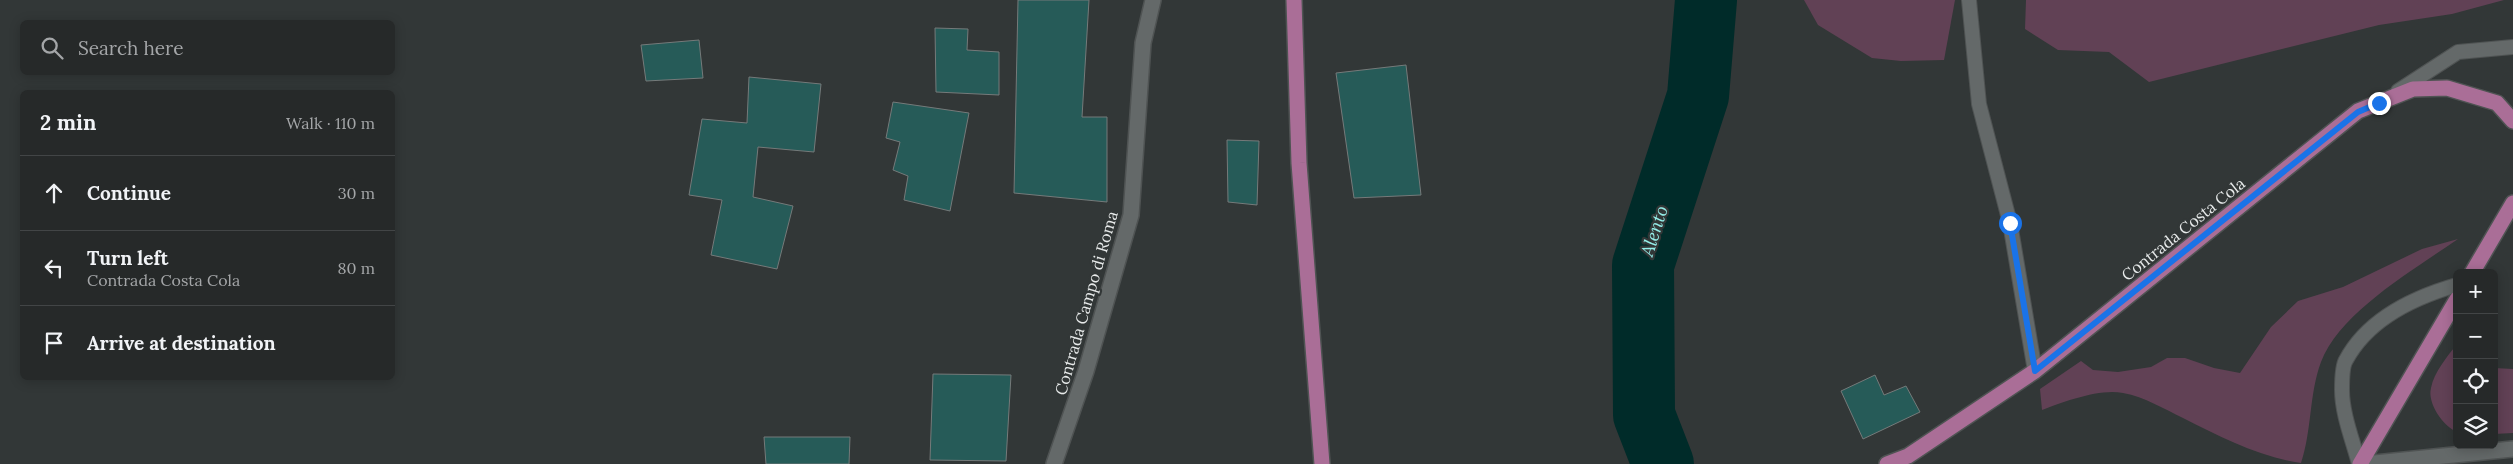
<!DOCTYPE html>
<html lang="en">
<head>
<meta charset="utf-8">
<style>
	:root { --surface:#262929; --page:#323535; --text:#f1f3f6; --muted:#a4a6a8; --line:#424546 }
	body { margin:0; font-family:Lora,serif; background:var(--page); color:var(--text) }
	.controls { position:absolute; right:15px; bottom:15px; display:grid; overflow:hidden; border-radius:8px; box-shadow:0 2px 12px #0003 }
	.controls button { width:45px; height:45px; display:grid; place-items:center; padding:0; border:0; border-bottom:1px solid var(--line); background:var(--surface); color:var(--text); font:25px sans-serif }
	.stop { position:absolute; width:15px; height:15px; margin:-11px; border:4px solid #1a73e8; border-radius:50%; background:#fff }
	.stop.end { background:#1a73e8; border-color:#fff; box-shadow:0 1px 5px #0008 }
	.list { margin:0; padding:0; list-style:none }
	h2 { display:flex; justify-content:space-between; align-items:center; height:65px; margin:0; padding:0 20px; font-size:21px }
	h2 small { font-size:16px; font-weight:400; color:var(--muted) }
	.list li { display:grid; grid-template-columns:32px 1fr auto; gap:15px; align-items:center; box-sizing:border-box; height:75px; padding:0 20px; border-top:1px solid var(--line) }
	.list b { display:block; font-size:19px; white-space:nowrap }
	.list p { margin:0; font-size:16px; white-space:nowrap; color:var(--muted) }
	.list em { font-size:16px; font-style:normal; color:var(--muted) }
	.icon { flex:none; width:28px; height:28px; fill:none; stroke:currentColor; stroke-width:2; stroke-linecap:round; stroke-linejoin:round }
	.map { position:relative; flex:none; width:2513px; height:464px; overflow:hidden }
	.search { position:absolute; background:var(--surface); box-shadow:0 2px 12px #0003; left:20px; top:20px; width:375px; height:55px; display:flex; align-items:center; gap:12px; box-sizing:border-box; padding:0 18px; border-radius:8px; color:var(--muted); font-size:19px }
	.panel { position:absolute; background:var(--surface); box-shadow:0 2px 12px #0003; left:20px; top:90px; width:375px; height:290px; border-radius:8px }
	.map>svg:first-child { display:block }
	.green { fill:#614155 }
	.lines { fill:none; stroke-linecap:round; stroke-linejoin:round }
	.river { stroke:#002b29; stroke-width:62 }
	.building { fill:#265b58; stroke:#757a7a }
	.lane-casing { stroke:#4f5353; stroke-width:16 }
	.street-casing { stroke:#4f5353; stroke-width:18 }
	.secondary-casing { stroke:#4f5353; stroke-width:18 }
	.primary-casing { stroke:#4f5353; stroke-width:18 }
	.lane { stroke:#646969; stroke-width:14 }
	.street { stroke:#646969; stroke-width:15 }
	.secondary { stroke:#646969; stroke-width:15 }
	.primary { stroke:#aa6e97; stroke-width:15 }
	.route { stroke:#1a73e8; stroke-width:6 }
	.labels { text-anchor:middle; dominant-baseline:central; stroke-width:4.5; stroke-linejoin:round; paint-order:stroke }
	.street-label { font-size:16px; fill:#e7eaea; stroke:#323737 }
	.water-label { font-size:18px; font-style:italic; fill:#94ede8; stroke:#323737 }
</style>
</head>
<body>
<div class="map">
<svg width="2513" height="464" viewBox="0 0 2513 464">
	<rect width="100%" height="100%" fill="#323737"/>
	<g class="green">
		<polygon points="1804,0 1955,0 1944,60 1901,61 1872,58 1818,25"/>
		<polygon points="2026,0 2504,0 2452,14 2379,25 2149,82 2109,52 2058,50 2025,29"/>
		<path d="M 2458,239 C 2415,269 2340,312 2321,362 C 2309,394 2312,431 2301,463 C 2259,457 2221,437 2183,418 C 2164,409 2145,397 2123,393 C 2100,388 2063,402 2042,410 L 2040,389 L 2081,361 L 2093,370 L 2118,372 L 2151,367 L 2167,358 L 2185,358 L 2214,368 L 2240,373 L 2271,327 L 2298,301 L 2343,287 L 2422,249 Z"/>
		<path d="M 2457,344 L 2457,432 C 2443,426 2427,403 2431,388 C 2434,372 2447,357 2457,344 Z"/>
		<polygon points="2494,368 2513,369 2513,433 2494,434"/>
	</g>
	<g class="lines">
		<polyline class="river" points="1663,464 1644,415 1643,265 1698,96 1706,0"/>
	</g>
	<g class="building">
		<polygon points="1018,0 1089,0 1082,117 1107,117 1107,202 1014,193"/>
		<polygon points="935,28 968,29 967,50 999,52 999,95 936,92"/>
		<polygon points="699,40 703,78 646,81 641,45"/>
		<polygon points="1406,65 1421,195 1354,198 1336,73"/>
		<polygon points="749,77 821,84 814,152 758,147 753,197 793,206 777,269 711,255 722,200 689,195 702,119 747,123"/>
		<polygon points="893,102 969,113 950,211 904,200 908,176 893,170 900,142 886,138"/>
		<polygon points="1227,140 1259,141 1257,205 1228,202"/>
		<polygon points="933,374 1011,375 1006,461 930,460"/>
		<polygon points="1875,375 1884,395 1906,386 1920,412 1863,439 1841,391"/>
		<polygon points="764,437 850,437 849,464 766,464"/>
	</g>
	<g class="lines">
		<g class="lane-casing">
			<g id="lane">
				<polyline points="1969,0 1979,104 2010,223 2035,371"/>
				<polyline points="2398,91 2458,52 2513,47"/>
				<path d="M 2359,464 C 2353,441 2342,414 2342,390 C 2342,382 2342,366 2346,360 C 2368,319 2415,297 2457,285"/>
			</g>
		</g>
		<g class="street-casing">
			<polyline id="street" points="1054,464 1086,371 1131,215 1143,43 1153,0"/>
		</g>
		<g class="secondary-casing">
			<polyline id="secondary" points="2365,464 2513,449"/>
		</g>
		<g class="primary-casing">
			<g id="primary">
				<polyline points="1294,0 1299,163 1322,464"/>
				<polyline points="2472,273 2513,203"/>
				<polyline points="1887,464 1908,456 2035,371 2358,111 2413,89 2447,88 2497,103 2513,121"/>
				<polyline points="2360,464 2457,299"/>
			</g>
		</g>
		<use href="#lane" class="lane"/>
		<use href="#street" class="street"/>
		<use href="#secondary" class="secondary"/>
		<use href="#primary" class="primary"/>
	</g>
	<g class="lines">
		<polyline class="route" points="2010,223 2035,371 2358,112 2379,103"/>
	</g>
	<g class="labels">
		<g class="street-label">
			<text transform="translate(2183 229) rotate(-39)">Contrada Costa Cola</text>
			<text transform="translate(1086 303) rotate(-74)">Contrada Campo di Roma</text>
		</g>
		<g class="water-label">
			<text transform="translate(1654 231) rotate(-72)">Alento</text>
		</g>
	</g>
</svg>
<div class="controls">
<button>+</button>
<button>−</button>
<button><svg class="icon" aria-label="locate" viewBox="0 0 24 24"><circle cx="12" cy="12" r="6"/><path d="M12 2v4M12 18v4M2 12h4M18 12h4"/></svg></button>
<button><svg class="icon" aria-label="layers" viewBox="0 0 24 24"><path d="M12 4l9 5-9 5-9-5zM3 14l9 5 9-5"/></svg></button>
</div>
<div class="stop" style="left:2010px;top:223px"></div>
<div class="stop end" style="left:2379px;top:103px"></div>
<div class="search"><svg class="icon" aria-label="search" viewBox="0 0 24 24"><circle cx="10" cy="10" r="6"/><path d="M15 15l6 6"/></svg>Search here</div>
<section class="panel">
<h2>2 min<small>Walk · 110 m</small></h2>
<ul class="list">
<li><svg class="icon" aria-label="ahead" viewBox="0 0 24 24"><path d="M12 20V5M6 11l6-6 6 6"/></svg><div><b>Continue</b></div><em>30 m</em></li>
<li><svg class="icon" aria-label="left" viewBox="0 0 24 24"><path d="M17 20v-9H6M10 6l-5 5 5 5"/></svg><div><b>Turn left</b><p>Contrada Costa Cola</p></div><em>80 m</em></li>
<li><svg class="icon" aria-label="arrive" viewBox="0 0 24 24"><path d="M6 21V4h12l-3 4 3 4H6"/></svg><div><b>Arrive at destination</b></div></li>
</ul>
</section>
</div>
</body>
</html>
